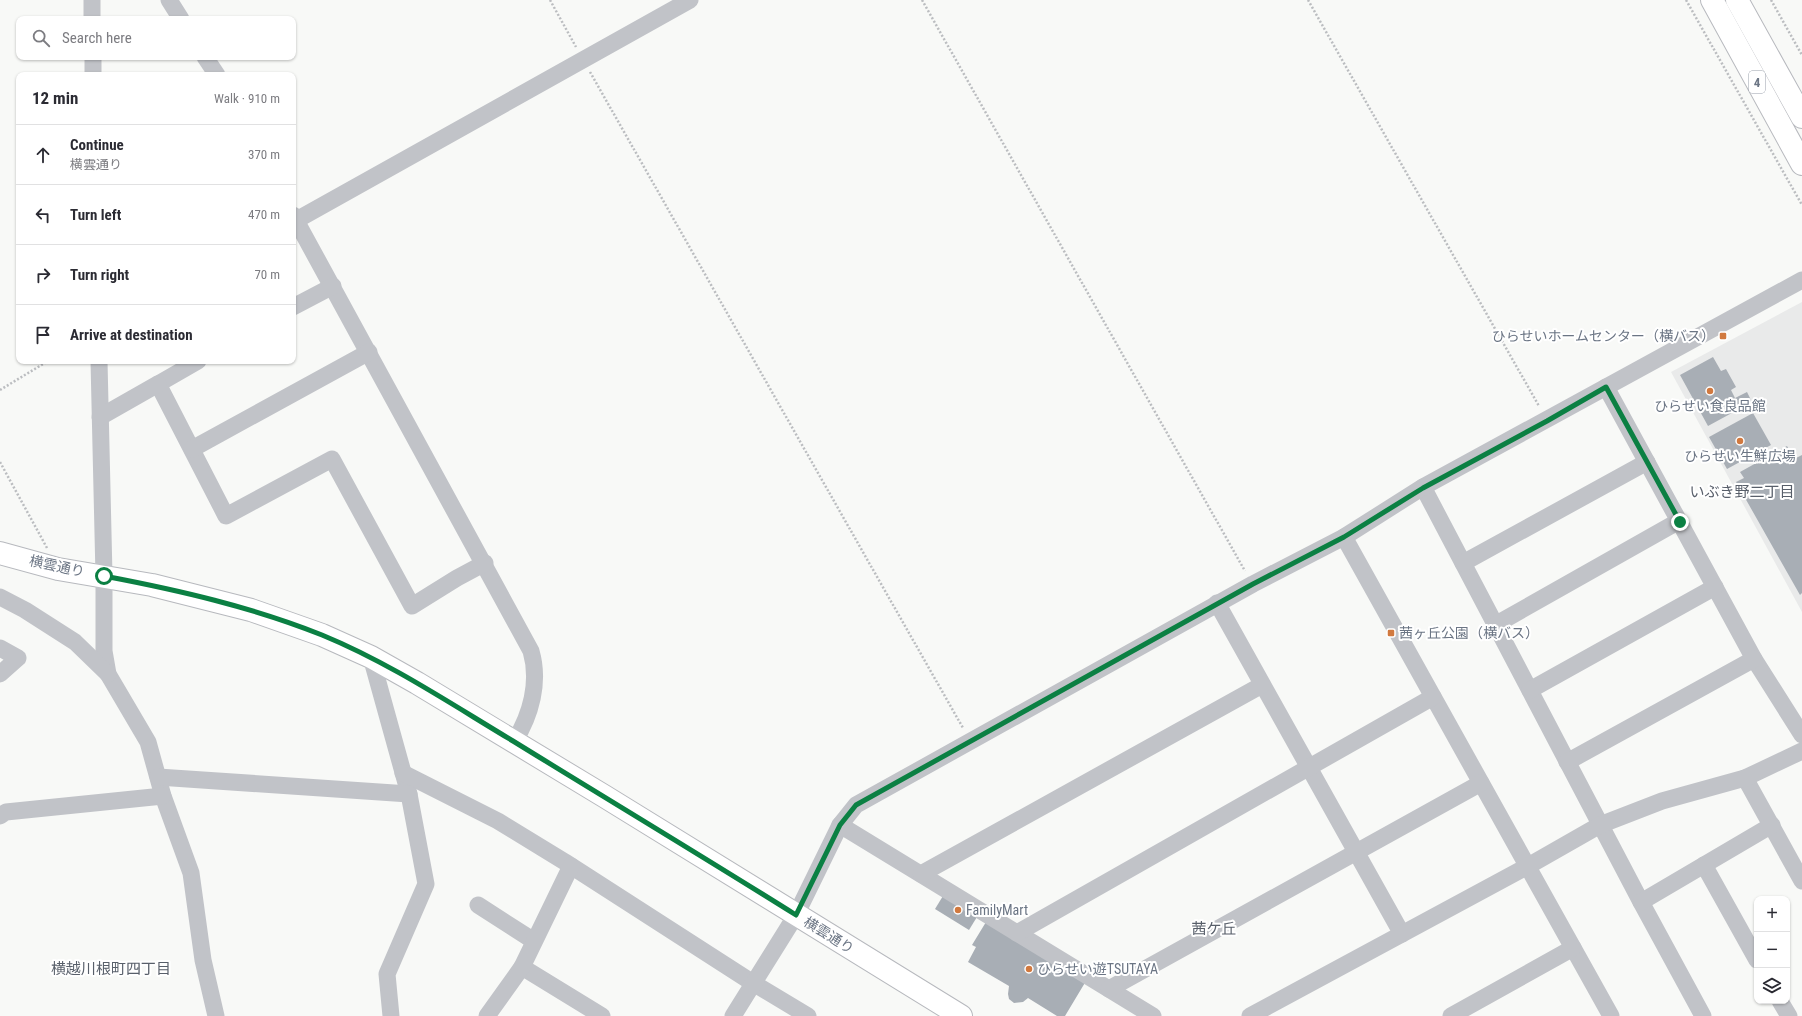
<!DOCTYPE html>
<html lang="en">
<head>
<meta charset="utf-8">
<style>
	:root { --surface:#fff; --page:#f2f2f3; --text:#2b2b33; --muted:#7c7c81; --line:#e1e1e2 }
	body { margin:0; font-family:"Roboto Condensed","Noto Sans JP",sans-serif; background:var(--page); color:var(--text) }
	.controls { position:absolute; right:12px; bottom:12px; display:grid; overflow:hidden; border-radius:8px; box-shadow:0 1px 3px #0004 }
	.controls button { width:36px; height:36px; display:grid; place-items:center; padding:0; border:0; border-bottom:1px solid var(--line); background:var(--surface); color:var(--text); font:20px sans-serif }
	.stop { position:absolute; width:12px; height:12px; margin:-9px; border:3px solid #0b8043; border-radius:50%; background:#fff }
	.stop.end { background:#0b8043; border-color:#fff; box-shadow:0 1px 4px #0008 }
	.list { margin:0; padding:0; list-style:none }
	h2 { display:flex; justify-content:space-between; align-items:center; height:52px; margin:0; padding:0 16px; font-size:17px }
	h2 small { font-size:13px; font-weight:400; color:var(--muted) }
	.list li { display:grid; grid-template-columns:26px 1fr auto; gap:12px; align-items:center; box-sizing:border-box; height:60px; padding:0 16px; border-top:1px solid var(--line) }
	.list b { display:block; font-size:15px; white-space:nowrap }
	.list p { margin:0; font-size:13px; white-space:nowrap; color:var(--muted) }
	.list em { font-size:13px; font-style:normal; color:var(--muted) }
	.icon { flex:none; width:22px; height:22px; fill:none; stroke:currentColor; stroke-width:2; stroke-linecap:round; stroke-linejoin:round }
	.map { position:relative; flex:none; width:1802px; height:1016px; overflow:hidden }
	.search { position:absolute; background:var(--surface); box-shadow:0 1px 3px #0004; left:16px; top:16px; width:280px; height:44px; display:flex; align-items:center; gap:10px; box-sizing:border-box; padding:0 14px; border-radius:8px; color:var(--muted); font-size:15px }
	.panel { position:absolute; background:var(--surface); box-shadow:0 1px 3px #0004; left:16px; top:72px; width:280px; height:292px; border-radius:8px }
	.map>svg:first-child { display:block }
	.built { fill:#e9eaea }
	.building { fill:#a8aeb5 }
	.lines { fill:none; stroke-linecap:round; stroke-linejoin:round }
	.major-casing { stroke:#b7b9be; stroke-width:24 }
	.path { stroke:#bbbdc0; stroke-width:2.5; stroke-dasharray:2 2; stroke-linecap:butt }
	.minor { stroke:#c1c3c8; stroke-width:17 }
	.major { stroke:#fff; stroke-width:22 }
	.route { stroke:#0b8043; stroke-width:5 }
	.poi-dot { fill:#d1793f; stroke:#fff; stroke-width:1.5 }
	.labels { text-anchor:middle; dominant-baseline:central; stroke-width:4; stroke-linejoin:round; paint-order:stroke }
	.shield { fill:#fff; stroke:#979ea9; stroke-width:1 }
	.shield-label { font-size:13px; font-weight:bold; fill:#6b7584 }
	.poi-label { font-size:14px; fill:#6b7584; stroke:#fff; text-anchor:start }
	.street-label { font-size:14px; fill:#6b7584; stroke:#fff }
	.neighbourhood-label { font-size:15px; fill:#585f6a; stroke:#fff }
</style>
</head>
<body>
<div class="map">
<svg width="1802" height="1016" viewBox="0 0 1802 1016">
	<rect width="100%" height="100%" fill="#f8f9f7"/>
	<polygon class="built" points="1802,302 1802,612 1671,372"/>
	<g class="building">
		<polygon points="1713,357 1721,371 1726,369 1736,387 1731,390 1735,398 1747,392 1752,402 1708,426 1680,375"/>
		<polygon points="1753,413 1771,445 1727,469 1709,437"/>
		<polygon points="1787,446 1794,459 1802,455 1802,593 1800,595 1736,482 1744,478 1740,472"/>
		<polygon points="946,891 980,912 969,930 935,909"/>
		<polygon points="986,922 1089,976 1065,1016 1057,1016 1028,998 1023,1002 1014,1003 1009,999 1008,994 1009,986 968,962 976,947 972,945"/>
	</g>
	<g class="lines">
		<g class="major-casing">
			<g id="major">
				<polyline points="1712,0 1802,164"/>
				<polyline points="1737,0 1802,117"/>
				<polyline points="0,553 58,569 152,585 251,610 322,635 371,657 417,683 604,796 961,1016"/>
			</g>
		</g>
		<g class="path">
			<polyline points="550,0 576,47"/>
			<polyline points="922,0 1245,571"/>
			<polyline points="1308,0 1539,406"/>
			<polyline points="1686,0 1802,205"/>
			<polyline points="1771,0 1802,55"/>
			<polyline points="590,72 963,728"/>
			<polyline points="0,390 48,361"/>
			<polyline points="0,462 47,548"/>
		</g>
		<g class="minor">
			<polyline points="92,0 92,19"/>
			<polyline points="169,0 181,19"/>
			<polyline points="93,57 93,75"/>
			<polyline points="205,57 217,75"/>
			<path d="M 293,215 L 531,651 C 540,682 531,715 514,742"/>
			<polyline points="293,222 690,0"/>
			<polyline points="293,307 333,286"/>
			<polyline points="99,361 104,576 104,651 108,674 148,742 163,796 191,873 203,960 216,1016"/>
			<polyline points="198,361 158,384 226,516 332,459 412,606 457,578 485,563"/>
			<polyline points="1606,387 1754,659 1802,735"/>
			<polyline points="100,417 158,384"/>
			<polyline points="192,449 369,352"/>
			<polyline points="1423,487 1641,902 1703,1016"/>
			<polyline points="1344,537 1611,1016"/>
			<polyline points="1463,563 1647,462"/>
			<polyline points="0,597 25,610 75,642 108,674"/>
			<polyline points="1217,603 1402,934"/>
			<polyline points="1495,625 1679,521"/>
			<polyline points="0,648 18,658 0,674"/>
			<polyline points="371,657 409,794 426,884 387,974 391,1016"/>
			<polyline points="1530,690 1715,587"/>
			<polyline points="1567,762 1754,659"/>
			<polyline points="403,773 498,821 565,862 753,983 808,1016"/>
			<polyline points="158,777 409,794"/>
			<polyline points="1745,778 1802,881"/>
			<polyline points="0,816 6,812 163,796"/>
			<polyline points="840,825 1153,1016"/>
			<polyline points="1704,865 1757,960"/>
			<polyline points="921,874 1262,685"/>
			<polyline points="1641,902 1772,825"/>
			<polyline points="478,905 534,941"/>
			<polyline points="1017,933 1433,697"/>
			<polyline points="522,967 602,1016"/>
			<polyline points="1109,989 1481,783"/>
			<polyline points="1780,1001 1789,1016"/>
			<polyline points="487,1016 522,967 571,866"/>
			<polyline points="733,1016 796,915 840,825 856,805 1253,584 1344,537 1423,487 1802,280"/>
			<polyline points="1250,1016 1528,866 1600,825 1662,801 1745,778 1802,751"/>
			<polyline points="1451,1016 1573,948"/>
		</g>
		<use href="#major" class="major"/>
	</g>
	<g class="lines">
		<path class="route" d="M 104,576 C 178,590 252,607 322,635 C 390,663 451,704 513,741 C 607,799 702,856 796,915 L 840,825 L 856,805 L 1253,584 L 1344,537 L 1423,488 L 1547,421 L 1606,387 L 1680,522"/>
	</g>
	<g class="poi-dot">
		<rect x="1719" y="332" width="8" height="8" rx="2"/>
		<circle cx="1710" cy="391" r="4"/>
		<circle cx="1740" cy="441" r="4"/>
		<rect x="1387" y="629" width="8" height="8" rx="2"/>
		<circle cx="958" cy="910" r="4"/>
		<circle cx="1029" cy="969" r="4"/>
	</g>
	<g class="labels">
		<rect class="shield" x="1749" y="71" width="16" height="22" rx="3"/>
		<g class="shield-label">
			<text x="1757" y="82">4</text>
		</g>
		<g class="poi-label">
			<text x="1715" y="336" text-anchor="end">ひらせいホームセンター（横バス）</text>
			<text x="1710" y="406" text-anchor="middle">ひらせい食良品館</text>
			<text x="1740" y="456" text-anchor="middle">ひらせい生鮮広場</text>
			<text x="1399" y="633">茜ヶ丘公園（横バス）</text>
			<text x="966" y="910">FamilyMart</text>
			<text x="1037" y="969">ひらせい遊TSUTAYA</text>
		</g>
		<g class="street-label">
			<text transform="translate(57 566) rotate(12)">横雲通り</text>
			<text transform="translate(829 935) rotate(32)">横雲通り</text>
		</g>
		<g class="neighbourhood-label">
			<text x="1742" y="492">いぶき野二丁目</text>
			<text x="1214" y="929">茜ケ丘</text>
			<text x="111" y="969">横越川根町四丁目</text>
		</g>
	</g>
</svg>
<div class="controls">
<button>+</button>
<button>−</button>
<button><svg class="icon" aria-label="layers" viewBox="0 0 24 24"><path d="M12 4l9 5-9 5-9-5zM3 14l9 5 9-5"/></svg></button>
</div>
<div class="stop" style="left:104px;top:576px"></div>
<div class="stop end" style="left:1680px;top:522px"></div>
<div class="search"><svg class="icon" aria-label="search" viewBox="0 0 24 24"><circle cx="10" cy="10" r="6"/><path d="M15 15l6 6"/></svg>Search here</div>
<section class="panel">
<h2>12 min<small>Walk · 910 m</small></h2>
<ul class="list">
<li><svg class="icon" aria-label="ahead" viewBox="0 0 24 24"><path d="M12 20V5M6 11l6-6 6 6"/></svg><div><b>Continue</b><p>横雲通り</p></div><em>370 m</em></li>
<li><svg class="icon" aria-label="left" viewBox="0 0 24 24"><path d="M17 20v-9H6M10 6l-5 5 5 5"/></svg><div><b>Turn left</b></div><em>470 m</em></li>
<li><svg class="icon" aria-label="right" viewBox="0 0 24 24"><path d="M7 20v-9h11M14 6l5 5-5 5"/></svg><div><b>Turn right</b></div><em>70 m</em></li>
<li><svg class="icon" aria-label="arrive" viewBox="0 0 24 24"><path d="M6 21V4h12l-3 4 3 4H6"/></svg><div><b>Arrive at destination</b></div></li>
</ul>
</section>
</div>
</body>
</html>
